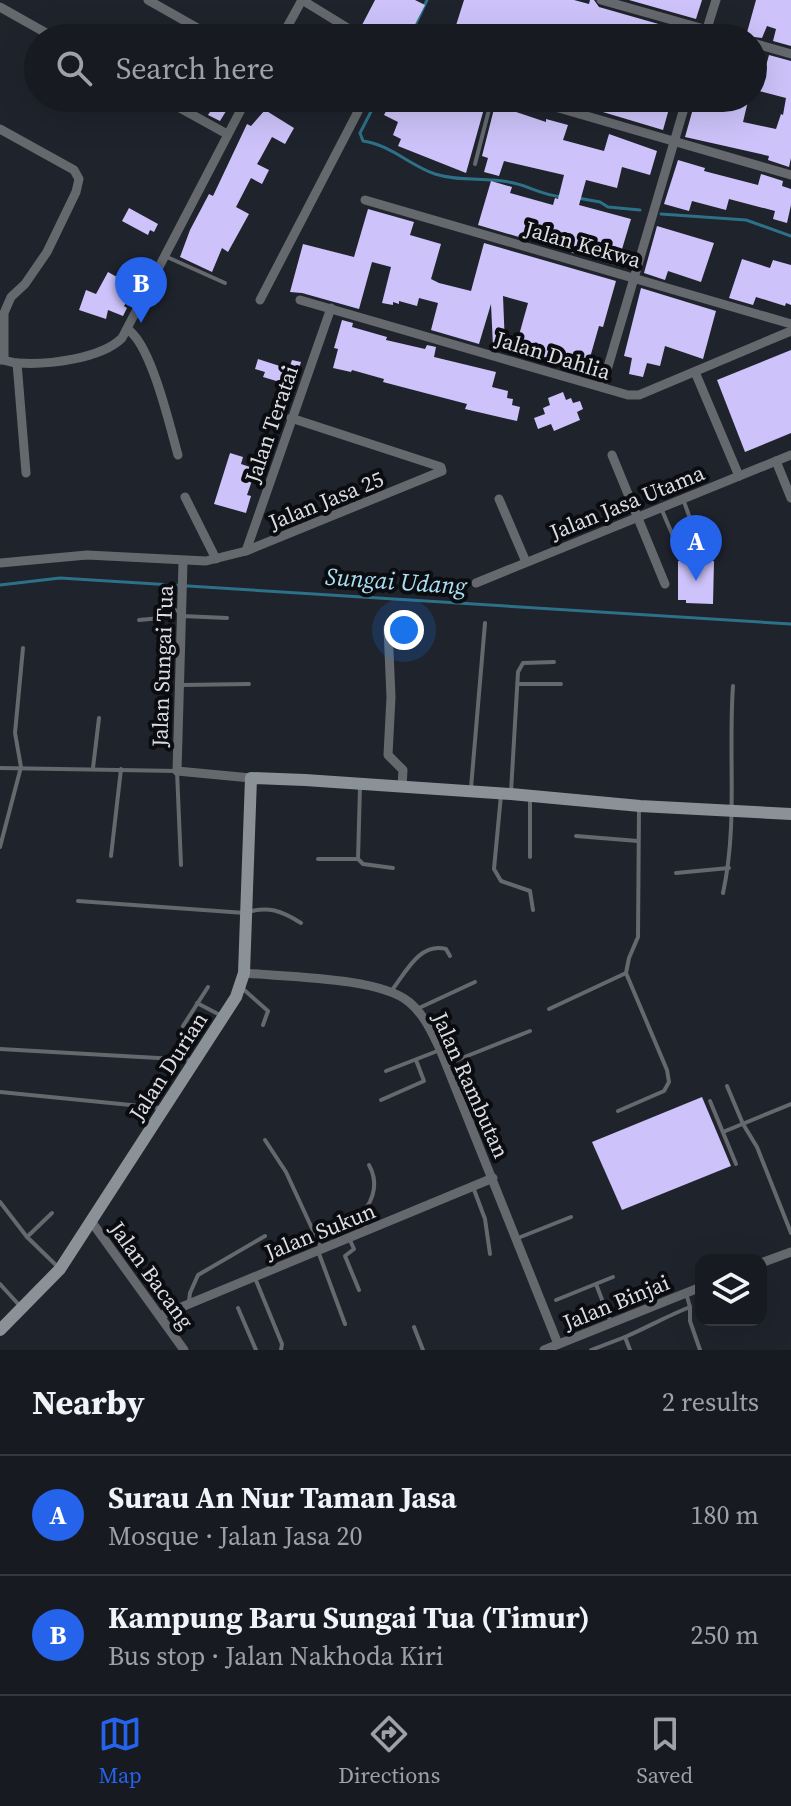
<!DOCTYPE html>
<html lang="en">
<head>
<meta charset="utf-8">
<style>
	:root { --surface:#171a21; --page:#20232a; --text:#f1f3f6; --muted:#9ea1a5; --line:#36383f; --accent:#2563eb }
	body { margin:0; font-family:"Source Serif 4",serif; background:var(--page); color:var(--text) }
	.controls { position:absolute; right:24px; bottom:24px; display:grid; overflow:hidden; border-radius:16px; box-shadow:0 8px 32px #0002 }
	.controls button { width:72px; height:72px; display:grid; place-items:center; padding:0; border:0; border-bottom:2px solid var(--line); background:var(--surface); color:var(--text); font:40px sans-serif }
	.you { position:absolute; left:404px; top:630px; width:28px; height:28px; margin:-20px; border:6px solid #fff; border-radius:50%; background:#1a73e8; box-shadow:0 0 0 12px #1a73e833 }
	.badge { display:grid; place-items:center; width:52px; height:52px; border-radius:50%; background:var(--accent); color:#fff; font-size:26px; font-weight:700 }
	.pin { position:absolute; translate:-50% -66px; filter:drop-shadow(0 2px 4px #0008) }
	.pin::after { content:''; position:absolute; top:42px; width:28px; height:24px; background:inherit; clip-path:polygon(0 0,100% 0,50% 100%) }
	.list { margin:0; padding:0; list-style:none }
	h2 { display:flex; justify-content:space-between; align-items:center; height:104px; margin:0; padding:0 32px; font-size:34px }
	h2 small { font-size:26px; font-weight:400; color:var(--muted) }
	.list li { display:grid; grid-template-columns:52px 1fr auto; gap:24px; align-items:center; box-sizing:border-box; height:120px; padding:0 32px; border-top:2px solid var(--line) }
	.list b { display:block; font-size:30px; white-space:nowrap }
	.list p { margin:0; font-size:26px; white-space:nowrap; color:var(--muted) }
	.list em { font-size:26px; font-style:normal; color:var(--muted) }
	.icon { flex:none; width:44px; height:44px; fill:none; stroke:currentColor; stroke-width:2; stroke-linecap:round; stroke-linejoin:round }
	.map { position:relative; flex:none; width:791px; height:1350px; overflow:hidden }
	.search { position:absolute; background:var(--surface); box-shadow:0 8px 32px #0002; left:24px; right:24px; top:24px; height:88px; display:flex; align-items:center; gap:20px; box-sizing:border-box; padding:0 28px; border-radius:44px; color:var(--muted); font-size:30px }
	.sheet { height:344px; background:var(--surface) }
	nav { display:flex; justify-content:space-around; align-items:center; box-sizing:border-box; height:112px; border-top:2px solid var(--line); background:var(--surface); font-size:22px; color:var(--muted) }
	nav a { display:grid; justify-items:center; gap:4px }
	nav .on { color:var(--accent) }
	.map>svg:first-child { display:block }
	.lines { fill:none; stroke-linecap:round; stroke-linejoin:round }
	.stream { stroke:#2d7188; stroke-width:3 }
	.building { fill:#cdc3fa }
	.lane { stroke:#65696d; stroke-width:4 }
	.street { stroke:#65696d; stroke-width:9 }
	.secondary { stroke:#8a9197; stroke-width:12 }
	.labels { text-anchor:middle; dominant-baseline:central; stroke-width:8; stroke-linejoin:round; paint-order:stroke }
	.street-label { font-size:22px; fill:#dbdde3; stroke:#0b0c10 }
	.water-label { font-size:24px; font-style:italic; fill:#a9e0f5; stroke:#0b0c10 }
</style>
</head>
<body>
<div class="map">
<svg width="791" height="1350" viewBox="0 0 791 1350">
	<rect width="100%" height="100%" fill="#1f232c"/>
	<g class="lines">
		<g class="stream">
			<polyline points="409,38 427,0"/>
			<path d="M 378,98 L 360,133 L 363,141 C 391,145 409,165 435,174 C 460,182 484,177 509,182 C 528,185 540,195 563,197"/>
			<polyline points="578,198 600,202 608,207 640,210"/>
			<polyline points="661,214 746,220 791,236"/>
			<polyline points="0,585 60,578 791,624"/>
		</g>
	</g>
	<g class="building">
		<polygon points="375,0 415,0 425,5 408,38 389,38 362,25"/>
		<polygon points="464,0 574,0 589,4 590,0 594,0 599,7 690,33 688,38 521,38 507,34 505,38 452,38"/>
		<polygon points="629,0 702,0 696,19"/>
		<polygon points="756,0 791,0 791,46 773,41 776,29 767,26 762,38 746,36"/>
		<polygon points="769,55 791,61 791,158 789,167 768,160 769,156 685,137 696,98 738,98 748,101 743,122 776,129 781,114 783,115 786,98 759,91"/>
		<polygon points="219,98 234,98 220,121 208,115"/>
		<polygon points="393,98 487,98 466,173 398,146 401,139 393,135 398,122 384,115"/>
		<polygon points="556,98 672,98 663,130"/>
		<polygon points="495,105 546,122 546,119 568,125 563,140 604,151 609,134 657,151 650,175 622,167 617,188 586,180 579,205 631,219 617,266 478,225 491,181 512,187 510,193 553,205 555,198 558,199 564,175 504,161 499,176 484,172 488,158 482,156"/>
		<polygon points="265,110 294,128 285,144 272,137 260,159 257,164 269,170 262,184 251,178 236,207 249,214 228,252 222,248 212,272 180,257 190,230 209,194 213,196 247,124 251,126"/>
		<polygon points="678,160 705,168 704,171 758,185 761,174 783,181 782,186 791,189 791,205 787,223 773,219 775,211 729,199 726,210 692,201 689,211 664,204"/>
		<polygon points="129,208 158,224 154,232 150,230 148,235 122,221"/>
		<polygon points="368,209 414,222 410,235 441,244 431,279 439,283 471,291 484,243 616,281 603,327 599,326 585,375 514,353 528,303 503,296 505,346 493,347 491,304 479,344 431,330 438,303 419,298 417,306 399,301 399,304 393,302 393,305 382,303 391,267 372,262 359,309 302,293 290,292 303,244 354,257"/>
		<polygon points="657,226 714,243 701,282 668,271 665,280 644,273"/>
		<polygon points="742,259 770,268 773,260 791,265 791,305 786,303 785,306 756,297 753,305 729,298"/>
		<polygon points="108,272 131,285 128,290 132,293 124,306 127,308 123,316 108,310 106,319 79,310 86,290 96,294"/>
		<polygon points="641,288 716,311 703,359 665,346 660,366 647,363 643,377 629,374 632,358 624,356"/>
		<polygon points="342,320 353,323 352,327 387,337 386,340 425,349 427,345 436,347 434,357 496,372 492,387 508,391 507,398 513,399 512,405 520,407 517,421 465,409 467,404 383,382 384,379 352,370 351,372 333,368 338,349 334,348"/>
		<polygon points="791,350 791,433 745,452 717,380"/>
		<polygon points="258,359 289,369 292,360 301,362 293,386 263,377 265,372 255,369"/>
		<polygon points="563,392 566,400 571,398 573,403 580,401 583,409 577,412 580,420 554,431 551,424 538,429 534,418 545,414 543,408 550,405 548,398"/>
		<polygon points="230,453 243,457 241,464 256,469 247,495 251,496 246,513 214,504"/>
		<polygon points="678,561 714,561 713,604 686,603 686,600 678,600"/>
		<polygon points="702,1097 731,1166 622,1210 592,1142"/>
	</g>
	<g class="lines">
		<g class="lane">
			<polyline points="475,164 492,98"/>
			<polyline points="167,257 225,283"/>
			<polyline points="683,499 695,532 698,550"/>
			<polyline points="661,508 673,536 695,532"/>
			<polyline points="182,616 227,618"/>
			<polyline points="139,620 161,618 171,610 181,611"/>
			<polyline points="519,684 561,684"/>
			<polyline points="180,685 249,684"/>
			<polyline points="0,768 177,771 181,865"/>
			<polyline points="93,768 99,718"/>
			<polyline points="360,787 358,859 363,864 393,868"/>
			<polyline points="471,788 485,623"/>
			<polyline points="511,792 518,672 523,663 554,662"/>
			<polyline points="501,795 494,869 501,881 530,891 533,910"/>
			<polyline points="530,800 530,857"/>
			<polyline points="576,836 638,841"/>
			<polyline points="0,847 21,767 15,733 23,648"/>
			<polyline points="111,856 121,769"/>
			<polyline points="318,859 358,859"/>
			<polyline points="676,873 729,868"/>
			<path d="M 723,893 C 738,824 728,755 733,686"/>
			<path d="M 78,901 L 245,913 C 268,905 282,911 301,923"/>
			<polyline points="242,988 268,1011 263,1025"/>
			<path d="M 392,990 C 406,972 420,942 446,949 L 450,956"/>
			<polyline points="197,1003 220,1015"/>
			<polyline points="419,1008 475,982"/>
			<polyline points="549,1009 626,973"/>
			<polyline points="183,1026 208,987"/>
			<polyline points="0,1049 193,1060"/>
			<polyline points="447,1064 530,1031"/>
			<polyline points="386,1071 440,1050"/>
			<polyline points="727,1086 743,1124 757,1147 791,1233"/>
			<polyline points="0,1092 161,1108"/>
			<polyline points="381,1100 424,1081 416,1060"/>
			<polyline points="710,1101 736,1164"/>
			<polyline points="618,1111 664,1091 669,1082 667,1070 626,973 629,958 638,937 639,808"/>
			<polyline points="723,1132 791,1104"/>
			<polyline points="265,1140 286,1172 321,1248"/>
			<polyline points="473,1187 485,1219 490,1254"/>
			<polyline points="0,1202 27,1237"/>
			<polyline points="52,1213 27,1237 58,1267"/>
			<path d="M 366,1230 L 362,1214 C 374,1199 379,1183 369,1165"/>
			<polyline points="349,1238 354,1249 345,1256 359,1290"/>
			<polyline points="518,1238 571,1217"/>
			<polyline points="318,1251 345,1324"/>
			<polyline points="255,1278 282,1344 281,1350"/>
			<polyline points="0,1284 20,1306"/>
			<polyline points="596,1284 611,1323"/>
			<polyline points="556,1300 613,1277"/>
			<polyline points="189,1301 190,1293 198,1275 265,1236"/>
			<polyline points="690,1307 690,1321 700,1350"/>
			<polyline points="238,1308 256,1350"/>
			<polyline points="414,1327 423,1350"/>
			<polyline points="591,1350 625,1337"/>
			<path d="M 630,1350 L 625,1337 C 648,1327 667,1316 690,1307 L 686,1293"/>
		</g>
		<g class="street">
			<polyline points="148,0 215,38"/>
			<polyline points="302,0 364,38"/>
			<polyline points="601,0 736,38"/>
			<polyline points="0,7 55,38"/>
			<polyline points="281,38 302,0"/>
			<polyline points="704,38 716,0"/>
			<polyline points="753,43 791,54"/>
			<polyline points="162,98 227,134"/>
			<polyline points="524,98 791,175"/>
			<polyline points="0,129 74,170 79,179 76,192 47,252 25,284 11,297 4,313 4,359"/>
			<polyline points="365,200 791,324"/>
			<polyline points="260,300 365,98"/>
			<polyline points="300,300 628,395 639,395 791,331"/>
			<path d="M 127,329 C 151,343 170,427 178,455"/>
			<path d="M 0,360 C 7,360 12,363 18,363 C 47,365 101,359 122,338 L 247,98"/>
			<polyline points="17,363 26,473"/>
			<polyline points="695,372 739,476"/>
			<polyline points="602,387 687,98"/>
			<polyline points="612,455 665,584"/>
			<polyline points="776,461 791,498"/>
			<polyline points="185,497 216,559"/>
			<polyline points="499,499 526,562"/>
			<polyline points="246,551 331,308"/>
			<polyline points="183,562 177,771 251,778"/>
			<polyline points="0,563 87,555 206,561 246,551 442,471 441,467 291,418"/>
			<polyline points="476,583 791,455"/>
			<polyline points="388,628 391,697 388,755 403,770 402,787"/>
			<path d="M 244,973 C 285,977 379,977 409,1002 C 424,1014 432,1033 440,1049 L 558,1344"/>
			<polyline points="91,1221 184,1350"/>
			<polyline points="761,1263 791,1252"/>
			<polyline points="160,1316 493,1178"/>
			<polyline points="544,1350 701,1287"/>
		</g>
		<polyline class="secondary" points="0,1330 60,1269 236,997 244,973 251,778 305,780 511,794 640,806 791,814"/>
	</g>
	<g class="labels">
		<g class="street-label">
			<text transform="translate(583 244) rotate(16)">Jalan Kekwa</text>
			<text transform="translate(553 355) rotate(17)">Jalan Dahlia</text>
			<text transform="translate(271 424) rotate(-71)">Jalan Teratai</text>
			<text transform="translate(326 500) rotate(-22)">Jalan Jasa 25</text>
			<text transform="translate(627 502) rotate(-22)">Jalan Jasa Utama</text>
			<text transform="translate(162 666) rotate(-88)">Jalan Sungai Tua</text>
			<text transform="translate(168 1066) rotate(-57)">Jalan Durian</text>
			<text transform="translate(471 1085) rotate(66)">Jalan Rambutan</text>
			<text transform="translate(320 1231) rotate(-22)">Jalan Sukun</text>
			<text transform="translate(152 1275) rotate(54)">Jalan Bacang</text>
			<text transform="translate(616 1302) rotate(-22)">Jalan Binjai</text>
		</g>
		<g class="water-label">
			<text transform="translate(396 581) rotate(4)">Sungai Udang</text>
		</g>
	</g>
</svg>
<div class="controls">
<button><svg class="icon" aria-label="layers" viewBox="0 0 24 24"><path d="M12 4l9 5-9 5-9-5zM3 14l9 5 9-5"/></svg></button>
</div>
<div class="you"></div>
<div class="pin badge" style="left:696px;top:581px">A</div>
<div class="pin badge" style="left:141px;top:323px">B</div>
<div class="search"><svg class="icon" aria-label="search" viewBox="0 0 24 24"><circle cx="10" cy="10" r="6"/><path d="M15 15l6 6"/></svg>Search here</div>
</div>
<section class="sheet">
<h2>Nearby<small>2 results</small></h2>
<ul class="list">
<li><span class="badge">A</span><div><b>Surau An Nur Taman Jasa</b><p>Mosque · Jalan Jasa 20</p></div><em>180 m</em></li>
<li><span class="badge">B</span><div><b>Kampung Baru Sungai Tua (Timur)</b><p>Bus stop · Jalan Nakhoda Kiri</p></div><em>250 m</em></li>
</ul>
</section>
<nav>
<a class="on"><svg class="icon" aria-label="map" viewBox="0 0 24 24"><path d="M3 6l6-2 6 2 6-2v14l-6 2-6-2-6 2zM9 4v14M15 6v14"/></svg>Map</a>
<a><svg class="icon" aria-label="directions" viewBox="0 0 24 24"><path d="M12 3l9 9-9 9-9-9zM9 14v-3h6M13 9l2 2-2 2"/></svg>Directions</a>
<a><svg class="icon" aria-label="saved" viewBox="0 0 24 24"><path d="M7 4h10v16l-5-4-5 4z"/></svg>Saved</a>
</nav>
</body>
</html>
